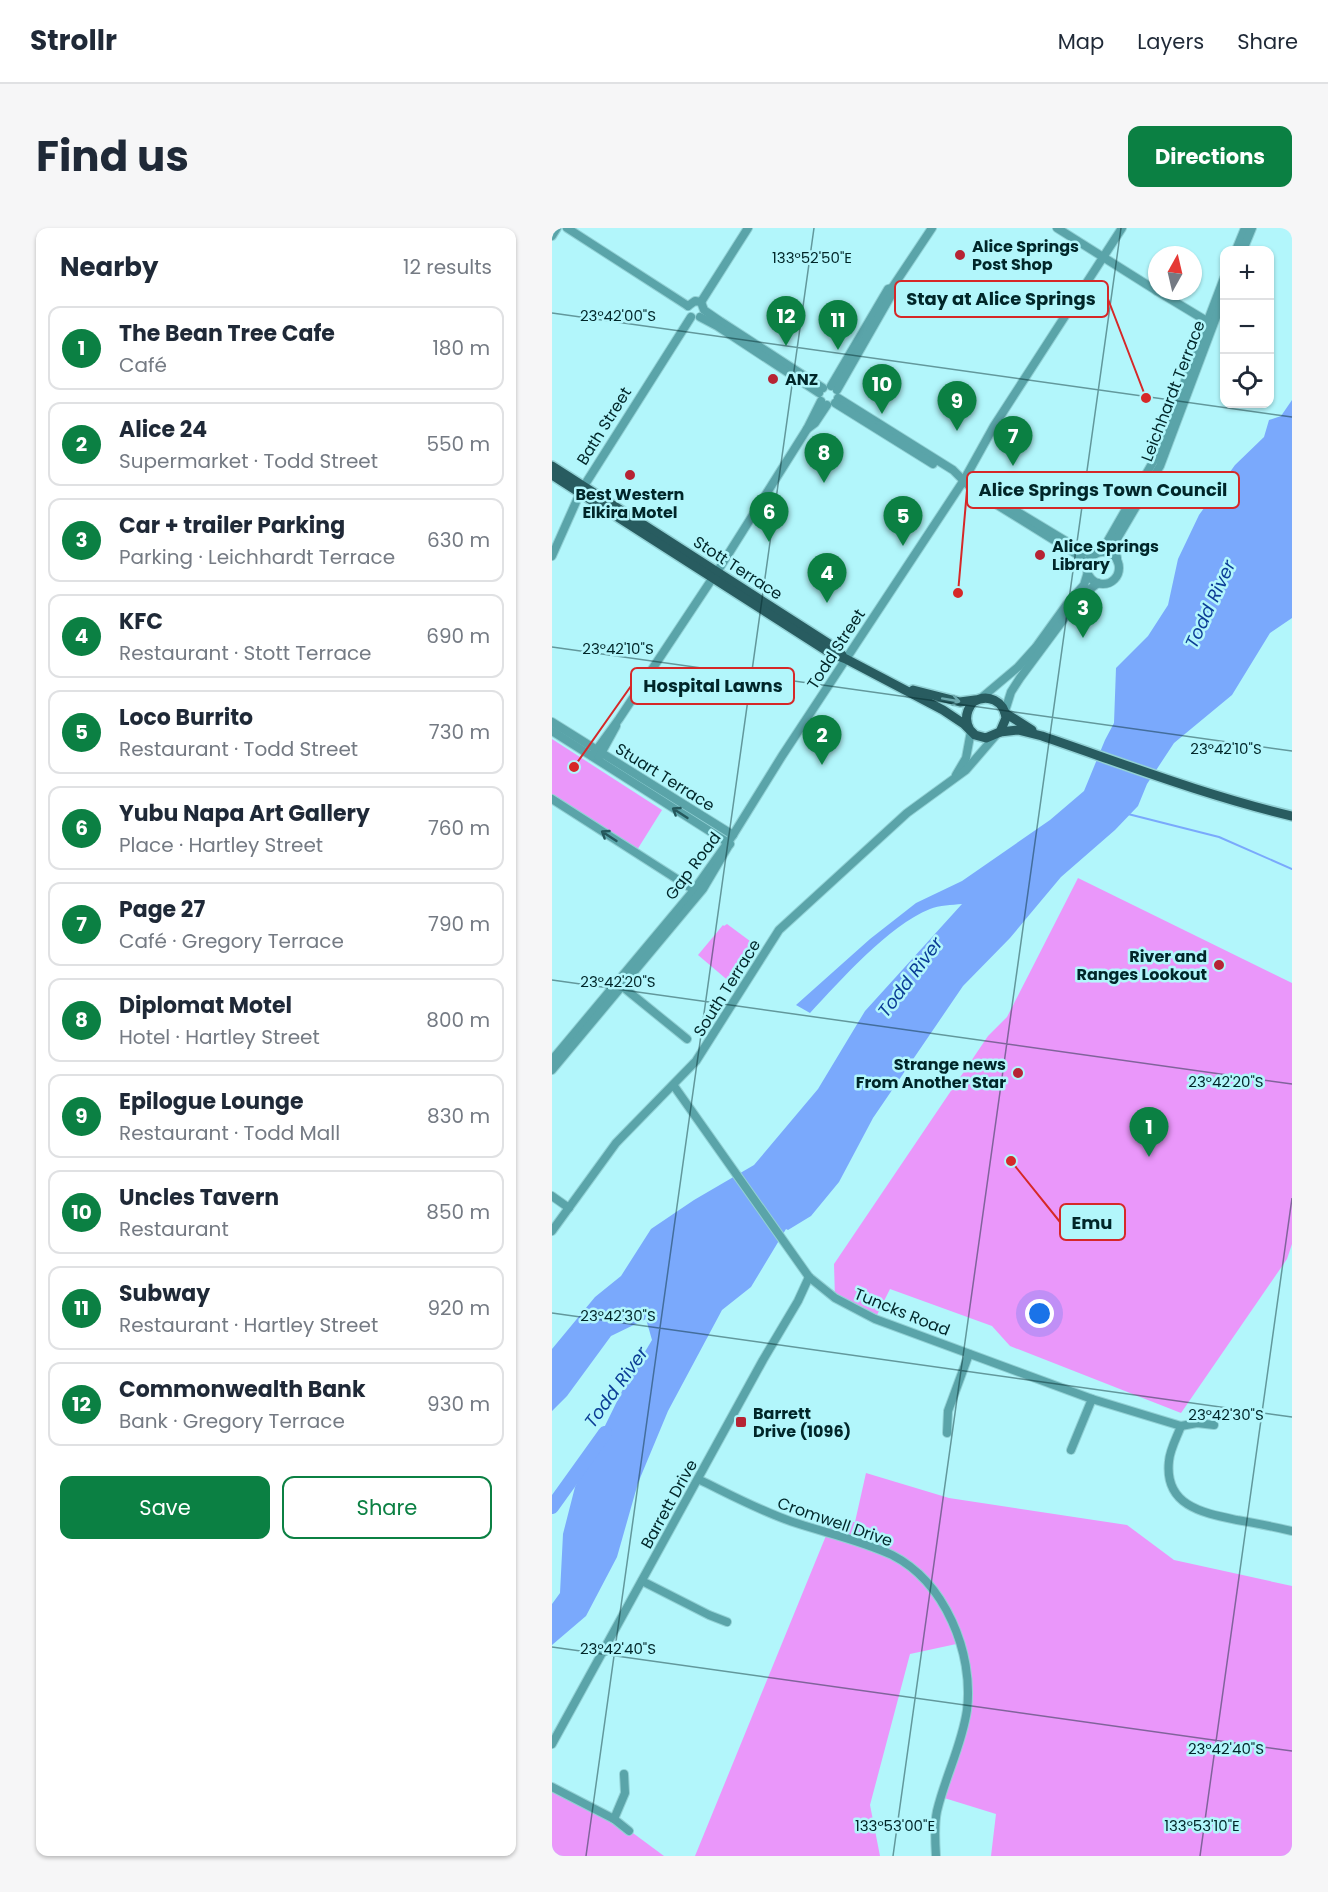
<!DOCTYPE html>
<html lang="en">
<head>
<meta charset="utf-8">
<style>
	:root { --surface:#fff; --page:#f6f6f7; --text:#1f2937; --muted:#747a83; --line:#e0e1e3; --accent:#0b8043 }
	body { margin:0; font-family:Poppins,sans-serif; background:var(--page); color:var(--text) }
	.controls { position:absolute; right:18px; top:18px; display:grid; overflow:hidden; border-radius:12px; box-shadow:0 2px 4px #0004 }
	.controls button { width:54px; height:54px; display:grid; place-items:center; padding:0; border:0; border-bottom:2px solid var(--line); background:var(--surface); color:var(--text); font:30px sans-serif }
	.compass { position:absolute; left:596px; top:18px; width:54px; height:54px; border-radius:50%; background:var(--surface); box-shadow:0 2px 4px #0004; rotate:8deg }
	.you { position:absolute; left:488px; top:1086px; width:21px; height:21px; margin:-15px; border:4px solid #fff; border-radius:50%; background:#1a73e8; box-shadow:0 0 0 9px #1a73e833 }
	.badge { display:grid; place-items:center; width:39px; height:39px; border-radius:50%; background:var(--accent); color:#fff; font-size:20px; font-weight:700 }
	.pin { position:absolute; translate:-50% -50px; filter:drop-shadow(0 2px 3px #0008) }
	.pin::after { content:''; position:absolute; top:32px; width:21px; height:18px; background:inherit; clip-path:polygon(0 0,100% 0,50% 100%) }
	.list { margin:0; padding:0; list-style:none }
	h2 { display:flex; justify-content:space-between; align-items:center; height:78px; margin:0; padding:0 24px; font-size:26px }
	h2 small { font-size:20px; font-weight:400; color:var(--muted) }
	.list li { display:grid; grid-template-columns:39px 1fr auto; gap:18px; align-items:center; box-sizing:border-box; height:84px; margin:0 12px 12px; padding:0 12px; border:2px solid var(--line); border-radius:12px }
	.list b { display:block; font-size:22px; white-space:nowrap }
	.list p { margin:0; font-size:20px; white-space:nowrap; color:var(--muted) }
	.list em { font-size:20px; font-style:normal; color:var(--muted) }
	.actions { display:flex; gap:12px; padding:18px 24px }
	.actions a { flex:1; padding:14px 0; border:2px solid var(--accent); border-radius:12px; text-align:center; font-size:21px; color:var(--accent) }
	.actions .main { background:var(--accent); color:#fff }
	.icon { flex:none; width:33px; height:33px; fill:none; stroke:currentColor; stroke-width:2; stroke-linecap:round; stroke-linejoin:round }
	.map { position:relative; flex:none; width:740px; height:1628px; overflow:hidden; border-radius:12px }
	header { display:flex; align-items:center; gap:36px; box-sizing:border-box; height:84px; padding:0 30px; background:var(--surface); border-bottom:2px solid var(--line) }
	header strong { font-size:28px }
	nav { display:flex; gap:33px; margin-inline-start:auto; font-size:21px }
	.intro { display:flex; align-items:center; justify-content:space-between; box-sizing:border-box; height:144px; padding:0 36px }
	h1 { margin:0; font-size:42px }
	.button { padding:15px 27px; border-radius:12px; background:var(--accent); color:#fff; font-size:21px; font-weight:700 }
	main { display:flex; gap:36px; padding:0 36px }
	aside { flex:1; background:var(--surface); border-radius:12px; box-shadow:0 2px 4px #0004 }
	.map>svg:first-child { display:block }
	.green { fill:#ea97fa }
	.water { fill:#7aa9fc }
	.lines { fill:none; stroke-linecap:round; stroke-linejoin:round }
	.stream { stroke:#7aa9fc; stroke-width:2 }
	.river { stroke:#7aa9fc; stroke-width:14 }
	.minor-casing { stroke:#92d1d5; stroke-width:10 }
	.major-casing { stroke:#92d1d5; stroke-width:12 }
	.minor { stroke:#5aa4a9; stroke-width:8 }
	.major { stroke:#285c60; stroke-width:9 }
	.oneway { stroke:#6da9ae }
	.oneway2 { stroke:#24585c }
	.ticks { fill:none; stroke:#002629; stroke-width:1.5; stroke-opacity:0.45 }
	.poi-dot { fill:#b62434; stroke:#b2f6fb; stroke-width:2 }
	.labels { text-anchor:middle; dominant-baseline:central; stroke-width:5; stroke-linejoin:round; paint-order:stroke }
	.poi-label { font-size:16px; font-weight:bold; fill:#002629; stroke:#b2f6fb; text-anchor:start }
	.street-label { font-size:16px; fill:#002629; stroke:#b2f6fb }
	.water-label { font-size:18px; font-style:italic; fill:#0b3d96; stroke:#b2f6fb }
	.ticks-label { font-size:15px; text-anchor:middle; fill:#002629; stroke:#b2f6fb; stroke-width:5; stroke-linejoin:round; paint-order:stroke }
	.leader { fill:none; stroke:#d62828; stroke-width:2 }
	.callout-dot { fill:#d62828; stroke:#b2f6fb; stroke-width:2 }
	.callout { fill:#b2f6fb; stroke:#d62828; stroke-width:2 }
	.callout-label { font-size:18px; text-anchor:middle; font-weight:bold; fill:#002629 }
</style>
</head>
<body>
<header>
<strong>Strollr</strong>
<nav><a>Map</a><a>Layers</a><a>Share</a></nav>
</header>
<div class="intro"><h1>Find us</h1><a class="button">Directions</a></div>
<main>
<aside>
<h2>Nearby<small>12 results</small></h2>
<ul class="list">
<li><span class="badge">1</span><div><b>The Bean Tree Cafe</b><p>Café</p></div><em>180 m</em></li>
<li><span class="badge">2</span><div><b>Alice 24</b><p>Supermarket · Todd Street</p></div><em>550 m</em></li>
<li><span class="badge">3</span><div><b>Car + trailer Parking</b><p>Parking · Leichhardt Terrace</p></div><em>630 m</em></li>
<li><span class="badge">4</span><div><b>KFC</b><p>Restaurant · Stott Terrace</p></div><em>690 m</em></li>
<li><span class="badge">5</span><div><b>Loco Burrito</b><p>Restaurant · Todd Street</p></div><em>730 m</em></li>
<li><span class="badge">6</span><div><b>Yubu Napa Art Gallery</b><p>Place · Hartley Street</p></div><em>760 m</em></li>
<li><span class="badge">7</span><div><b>Page 27</b><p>Café · Gregory Terrace</p></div><em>790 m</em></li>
<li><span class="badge">8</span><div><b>Diplomat Motel</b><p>Hotel · Hartley Street</p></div><em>800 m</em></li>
<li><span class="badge">9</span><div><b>Epilogue Lounge</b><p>Restaurant · Todd Mall</p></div><em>830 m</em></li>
<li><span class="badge">10</span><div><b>Uncles Tavern</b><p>Restaurant</p></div><em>850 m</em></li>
<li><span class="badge">11</span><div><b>Subway</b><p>Restaurant · Hartley Street</p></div><em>920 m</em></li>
<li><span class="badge">12</span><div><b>Commonwealth Bank</b><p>Bank · Gregory Terrace</p></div><em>930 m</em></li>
</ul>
<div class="actions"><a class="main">Save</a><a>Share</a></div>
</aside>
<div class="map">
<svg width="740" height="1628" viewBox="0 0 740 1628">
	<rect width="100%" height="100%" fill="#b2f6fb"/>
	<g class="green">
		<polygon points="0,511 110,582 85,622 0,567"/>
		<polygon points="526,650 740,755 740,1016 735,1031 629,1185 458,1118 440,1098 338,1061 323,1091 283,1070 282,1036 436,808 455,789"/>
		<polygon points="175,696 206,719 179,755 146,727 171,697 172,698"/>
		<polygon points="314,1245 397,1270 575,1297 622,1332 740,1358 740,1628 439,1628 444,1586 389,1569 415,1483 409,1415 358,1426 318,1577 328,1628 143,1628 280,1293 303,1294"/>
		<polygon points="0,1559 62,1591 112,1628 0,1628"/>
	</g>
	<path class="water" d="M 740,172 L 740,390 L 718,405 L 680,467 L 622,515 L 595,556 L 586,578 L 563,602 L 509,649 L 458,710 L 411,758 L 321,890 L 287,954 L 259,988 L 236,1002 L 234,1001 L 199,1059 L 170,1082 L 116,1183 L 86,1255 L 65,1329 L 34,1388 L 0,1417 L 0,1376 L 8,1365 L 11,1306 L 23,1259 L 73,1157 L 100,1112 L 94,1091 L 59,1108 L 15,1168 L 0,1183 L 0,1121 L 43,1069 L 69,1048 L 99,1001 L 142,972 L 202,937 L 266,861 L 313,783 L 410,676 C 400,677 387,677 378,681 C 336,698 289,752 258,785 L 244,777 L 318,711 L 364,675 L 410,653 L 498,592 L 532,563 L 553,512 L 562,495 L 564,440 L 596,408 L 616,377 L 626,331 L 647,287 L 683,237 L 712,209 L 717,192 L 729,188 Z"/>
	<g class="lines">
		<polyline class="stream" points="576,586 667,609 740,641"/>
		<polyline class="river" points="0,1279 53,1205"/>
		<g class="minor-casing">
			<g id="minor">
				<polyline points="15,0 136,78"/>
				<polyline points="505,0 605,63"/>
				<polyline points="0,8 5,0"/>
				<polyline points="684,22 693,0"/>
				<polyline points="691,22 700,0"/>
				<polyline points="605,63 658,95"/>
				<polyline points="149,74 196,0"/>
				<polyline points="136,78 143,73 149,74 152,82 168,93 271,160"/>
				<polyline points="148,89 165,98 267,165"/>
				<polyline points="279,158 336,61 340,60 380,0"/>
				<polyline points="285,162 341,64 340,60"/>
				<polyline points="286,170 401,242 421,262 526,327 535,336"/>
				<polyline points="283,175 381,236"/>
				<polyline points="255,201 263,195 275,177"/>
				<polyline points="416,254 532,324 542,327"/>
				<polyline points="32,258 139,89"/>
				<circle cx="551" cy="340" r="16"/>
				<polyline points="545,325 554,316 605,227 672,50"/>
				<polyline points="0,328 28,265"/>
				<polyline points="565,330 562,316 608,238 672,68"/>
				<polyline points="165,344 255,201 269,173"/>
				<polyline points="428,471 466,439 484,419 515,376 532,357 536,344"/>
				<polyline points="453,483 459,464 468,450 514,388 534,364 546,355"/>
				<polyline points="0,494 181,607"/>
				<polyline points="0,503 178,616"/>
				<polyline points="40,528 67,491 160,351"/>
				<polyline points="47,529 64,498"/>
				<polyline points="404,547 414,530 419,503"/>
				<polyline points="0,571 142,662"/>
				<polyline points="66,755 135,811"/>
				<polyline points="0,832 142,662 181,607 230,528 412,252 442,198 570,0"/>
				<polyline points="0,842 151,661 177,617"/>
				<polyline points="122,858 257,1049 283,1070 323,1091 540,1171 629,1198 645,1195 662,1197"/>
				<polyline points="0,968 17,980"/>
				<polyline points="0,1003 64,915 144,833 227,702 355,585 414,542 445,506"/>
				<path d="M 629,1198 C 625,1209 618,1221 617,1233 C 612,1278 651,1285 685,1292 C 704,1295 722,1299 740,1303"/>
				<polyline points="395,1205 396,1183 417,1126"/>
				<polyline points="519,1222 540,1171"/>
				<path d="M 146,1251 C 177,1266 208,1283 241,1294 C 274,1305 308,1312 340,1327 C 393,1354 422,1425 415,1482 C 410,1517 393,1549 385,1583 C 382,1597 383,1613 384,1628"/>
				<polyline points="90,1353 157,1387 175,1394"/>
				<polyline points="0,1516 211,1132 246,1073 257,1049"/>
				<polyline points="0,1559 62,1591 77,1603"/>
				<polyline points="62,1591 73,1565 72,1546"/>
			</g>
		</g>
		<g class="major-casing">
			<g id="major">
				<polyline points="0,238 282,419 290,427"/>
				<path d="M 0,247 L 278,425 L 294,431 L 391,482 L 412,496 L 423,507 L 434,510 L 448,504 L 454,490 C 452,473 436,465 421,474 C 414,483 412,492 418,502"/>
				<polyline points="361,462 408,474 423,472"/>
				<polyline points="453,485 480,502"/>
				<path d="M 448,504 L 466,502 L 490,508 C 572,536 655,568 740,588"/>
			</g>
		</g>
		<use href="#minor" class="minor"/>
		<use href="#major" class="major"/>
	</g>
	<defs><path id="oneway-shaft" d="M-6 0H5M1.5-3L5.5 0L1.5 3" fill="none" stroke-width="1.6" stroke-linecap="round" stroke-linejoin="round" transform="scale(1.5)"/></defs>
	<use class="oneway" href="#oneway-shaft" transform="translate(399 472) rotate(10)"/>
	<g class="oneway2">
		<use href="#oneway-shaft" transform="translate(128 585) rotate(-147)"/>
		<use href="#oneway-shaft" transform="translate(57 608) rotate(-147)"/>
	</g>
	<path class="ticks" d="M 0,85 L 740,189M 0,419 L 740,523M 0,752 L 740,856M 0,1085 L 740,1189M 0,1419 L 740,1523M 34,1628 L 262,0M 341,1628 L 569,0M 648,1628 L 740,970"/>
	<g class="poi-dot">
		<circle cx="408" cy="27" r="6"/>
		<circle cx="221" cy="151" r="6"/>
		<circle cx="78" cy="247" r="6"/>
		<circle cx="488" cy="327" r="6"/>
		<circle cx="667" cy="737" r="6"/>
		<circle cx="466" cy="845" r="6"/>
		<rect x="183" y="1188" width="12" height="12" rx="3"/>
	</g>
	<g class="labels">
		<g class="poi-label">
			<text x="420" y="18">Alice Springs<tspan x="420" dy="18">Post Shop</tspan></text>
			<text x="233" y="151">ANZ</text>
			<text x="78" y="266" text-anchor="middle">Best Western<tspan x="78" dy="18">Elkira Motel</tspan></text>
			<text x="500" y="318">Alice Springs<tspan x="500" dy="18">Library</tspan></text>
			<text x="655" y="728" text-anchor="end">River and<tspan x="655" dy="18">Ranges Lookout</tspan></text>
			<text x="454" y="836" text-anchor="end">Strange news<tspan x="454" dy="18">From Another Star</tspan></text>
			<text x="201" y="1185">Barrett<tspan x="201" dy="18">Drive (1096)</tspan></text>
		</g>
		<g class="street-label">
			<text transform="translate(621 163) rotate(-69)">Leichhardt Terrace</text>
			<text transform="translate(52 198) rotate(-58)">Bath Street</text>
			<text transform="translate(186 340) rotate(33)">Stott Terrace</text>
			<text transform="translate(284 421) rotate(-57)">Todd Street</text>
			<text transform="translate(113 549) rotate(32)">Stuart Terrace</text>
			<text transform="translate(141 638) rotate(-53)">Gap Road</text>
			<text transform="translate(175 760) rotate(-58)">South Terrace</text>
			<text transform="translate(350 1084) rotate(22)">Tuncks Road</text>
			<text transform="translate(117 1276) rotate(-61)">Barrett Drive</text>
			<text transform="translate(283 1294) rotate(19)">Cromwell Drive</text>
		</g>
		<g class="water-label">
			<text transform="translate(658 376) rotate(-65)">Todd River</text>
			<text transform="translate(358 749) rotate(-53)">Todd River</text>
			<text transform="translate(64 1159) rotate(-54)">Todd River</text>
		</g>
	</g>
	<g class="ticks-label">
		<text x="260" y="35">133°52'50"E</text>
		<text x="66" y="93">23°42'00"S</text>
		<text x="66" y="426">23°42'10"S</text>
		<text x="674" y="526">23°42'10"S</text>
		<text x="66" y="759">23°42'20"S</text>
		<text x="674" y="859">23°42'20"S</text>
		<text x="66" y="1093">23°42'30"S</text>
		<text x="674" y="1192">23°42'30"S</text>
		<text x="66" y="1426">23°42'40"S</text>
		<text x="674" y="1526">23°42'40"S</text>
		<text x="343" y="1603">133°53'00"E</text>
		<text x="650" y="1603">133°53'10"E</text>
	</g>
	<path class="leader" d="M594 170L556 71M406 365L415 262M22 539L79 458M459 933L508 994"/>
	<g class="callout-dot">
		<circle cx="594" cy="170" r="6"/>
		<circle cx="406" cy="365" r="6"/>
		<circle cx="22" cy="539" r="6"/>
		<circle cx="459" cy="933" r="6"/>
	</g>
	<g class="callout">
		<rect x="343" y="53" width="213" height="36" rx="6"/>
		<rect x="415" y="244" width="272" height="36" rx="6"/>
		<rect x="79" y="440" width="163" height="36" rx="6"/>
		<rect x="508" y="976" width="65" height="36" rx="6"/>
	</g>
	<g class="callout-label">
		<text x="449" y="77">Stay at Alice Springs</text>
		<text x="551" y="268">Alice Springs Town Council</text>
		<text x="161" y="464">Hospital Lawns</text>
		<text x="540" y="1001">Emu</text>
	</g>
</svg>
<div class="controls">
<button>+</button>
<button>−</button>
<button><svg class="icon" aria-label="locate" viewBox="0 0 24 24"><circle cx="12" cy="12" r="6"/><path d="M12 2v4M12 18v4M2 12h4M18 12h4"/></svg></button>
</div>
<svg class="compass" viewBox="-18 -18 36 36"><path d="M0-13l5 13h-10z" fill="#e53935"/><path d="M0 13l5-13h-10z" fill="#747a83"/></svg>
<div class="you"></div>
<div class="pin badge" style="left:597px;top:929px">1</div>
<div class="pin badge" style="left:270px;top:537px">2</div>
<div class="pin badge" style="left:531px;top:410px">3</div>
<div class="pin badge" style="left:275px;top:375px">4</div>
<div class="pin badge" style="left:351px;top:318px">5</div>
<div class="pin badge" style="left:217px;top:314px">6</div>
<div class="pin badge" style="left:461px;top:238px">7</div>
<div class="pin badge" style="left:272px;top:255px">8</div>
<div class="pin badge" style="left:405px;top:203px">9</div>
<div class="pin badge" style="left:330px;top:186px">10</div>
<div class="pin badge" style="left:286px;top:122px">11</div>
<div class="pin badge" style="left:234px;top:118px">12</div>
</div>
</main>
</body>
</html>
